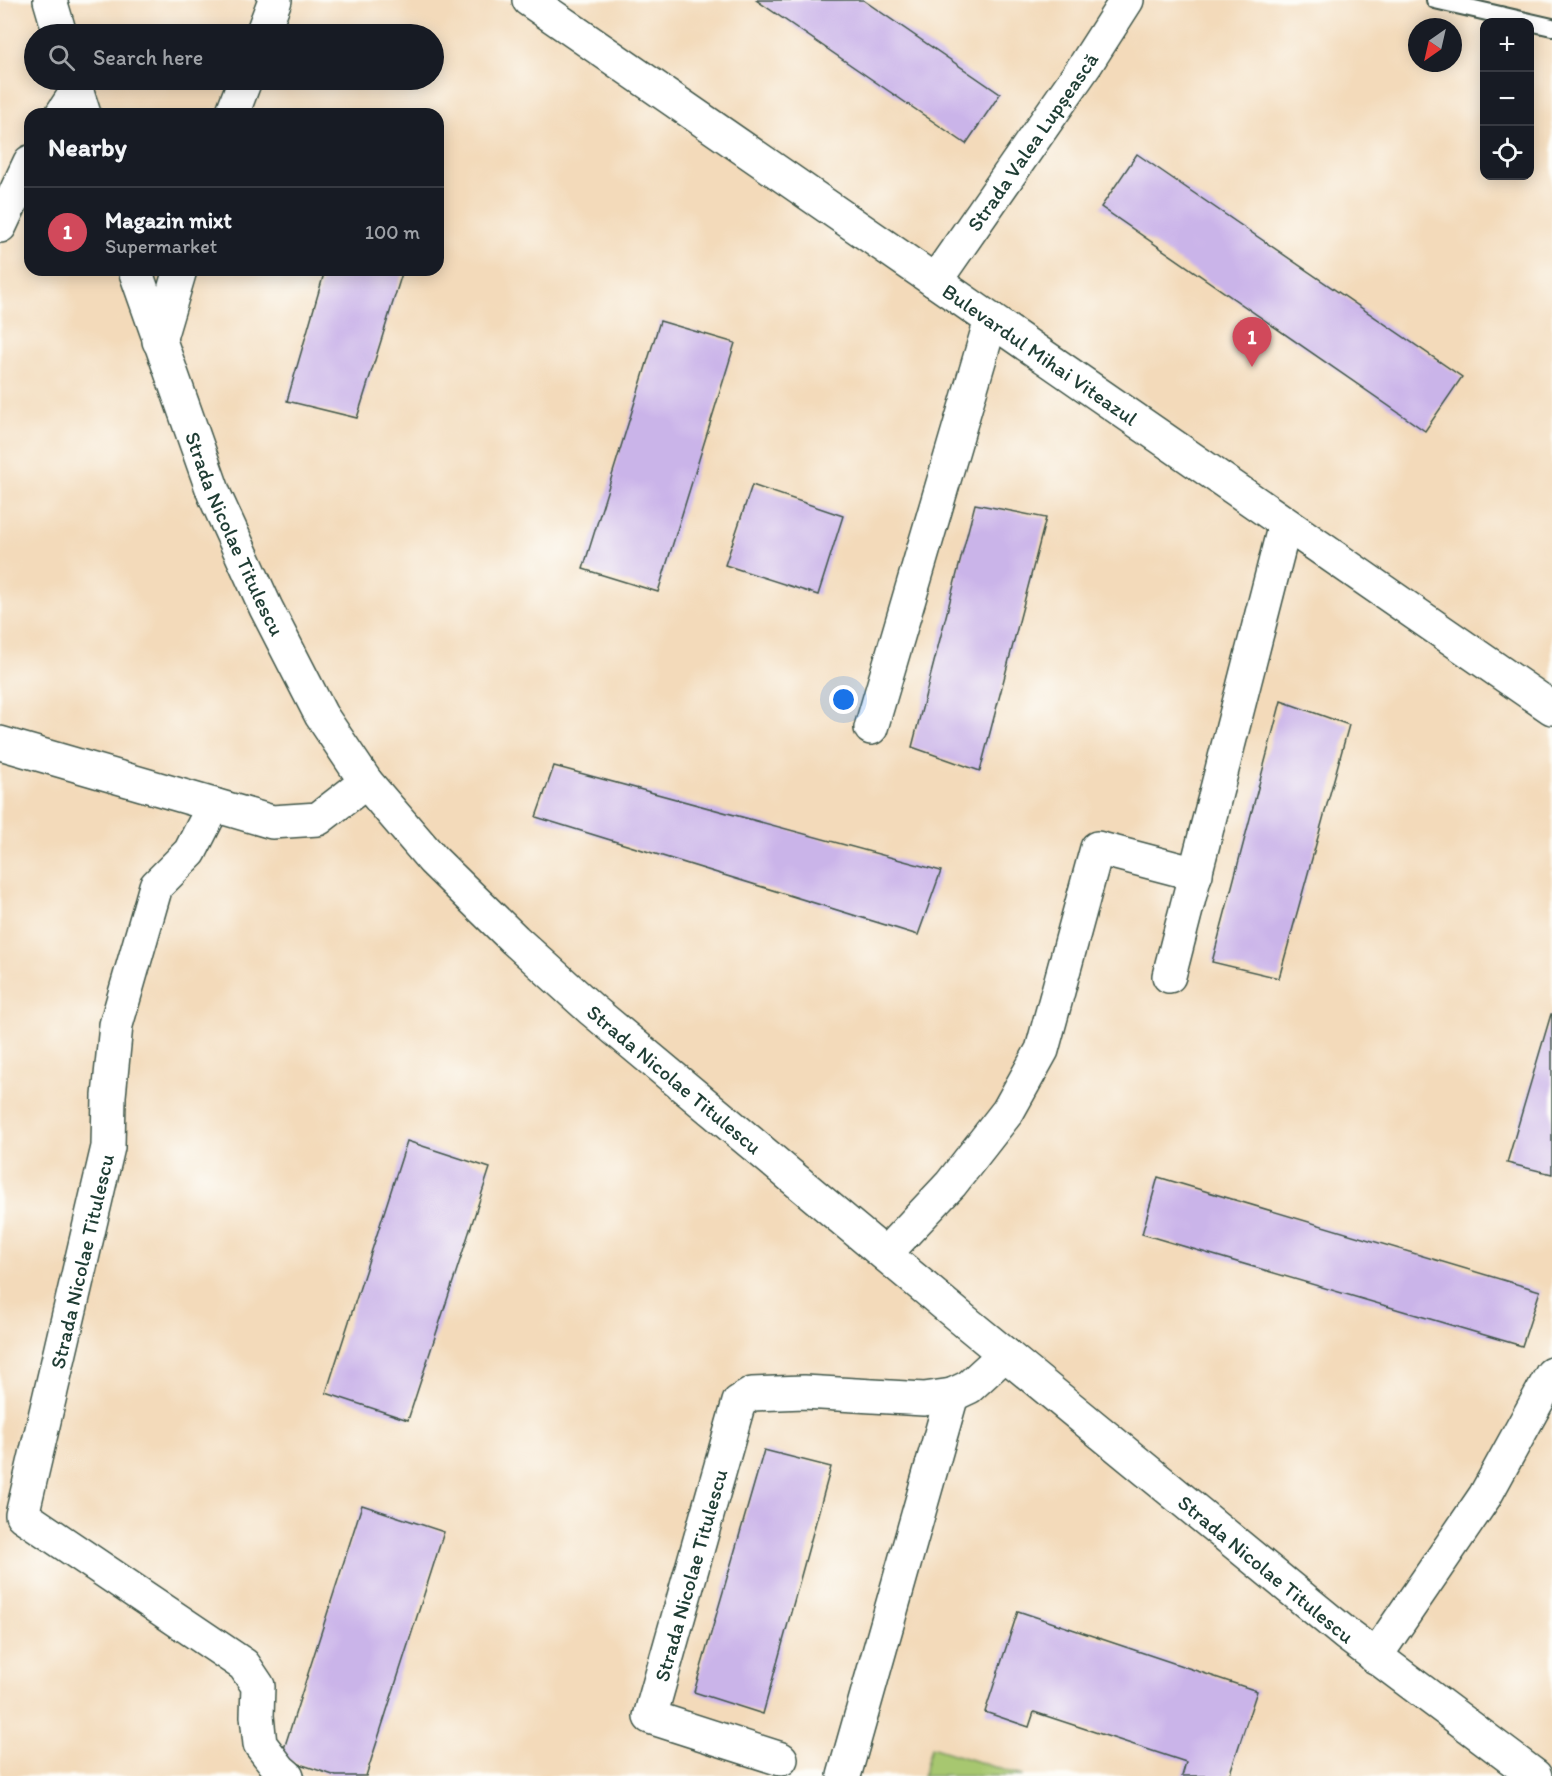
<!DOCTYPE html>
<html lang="en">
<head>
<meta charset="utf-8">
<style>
	:root { --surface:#171b24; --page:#242831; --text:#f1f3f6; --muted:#9ea1a6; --line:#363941; --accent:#d1495b }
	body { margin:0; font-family:Itim,sans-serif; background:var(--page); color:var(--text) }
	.controls { position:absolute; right:18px; top:18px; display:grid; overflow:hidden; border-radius:12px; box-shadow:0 3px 15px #0003 }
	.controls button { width:54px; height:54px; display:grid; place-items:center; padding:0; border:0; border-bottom:2px solid var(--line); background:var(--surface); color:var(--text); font:30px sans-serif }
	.compass { position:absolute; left:1408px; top:18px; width:54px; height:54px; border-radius:50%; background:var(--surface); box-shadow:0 3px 15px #0003; rotate:214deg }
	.you { position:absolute; left:844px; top:700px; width:21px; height:21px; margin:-15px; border:4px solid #fff; border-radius:50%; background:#1a73e8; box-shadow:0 0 0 9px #1a73e833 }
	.badge { display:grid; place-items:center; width:39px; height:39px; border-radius:50%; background:var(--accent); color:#fff; font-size:20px; font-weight:700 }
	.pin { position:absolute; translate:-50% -50px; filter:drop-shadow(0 2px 3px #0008) }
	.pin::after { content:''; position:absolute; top:32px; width:21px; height:18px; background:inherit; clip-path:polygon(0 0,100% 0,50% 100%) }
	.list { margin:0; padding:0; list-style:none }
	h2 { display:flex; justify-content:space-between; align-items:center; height:78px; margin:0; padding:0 24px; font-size:26px }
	h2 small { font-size:20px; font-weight:400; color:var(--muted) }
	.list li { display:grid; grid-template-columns:39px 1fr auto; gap:18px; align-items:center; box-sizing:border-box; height:90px; padding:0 24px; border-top:2px solid var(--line) }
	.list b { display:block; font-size:22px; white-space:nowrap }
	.list p { margin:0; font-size:20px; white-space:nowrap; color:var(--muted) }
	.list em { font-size:20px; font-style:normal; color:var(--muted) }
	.icon { flex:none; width:33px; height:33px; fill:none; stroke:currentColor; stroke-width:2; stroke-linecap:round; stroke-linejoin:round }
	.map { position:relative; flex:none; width:1552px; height:1776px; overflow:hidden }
	.search { position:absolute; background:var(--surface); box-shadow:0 3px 15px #0003; left:24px; top:24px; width:420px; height:66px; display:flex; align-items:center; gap:15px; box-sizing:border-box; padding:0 21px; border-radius:33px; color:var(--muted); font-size:22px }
	.panel { position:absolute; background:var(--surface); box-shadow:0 3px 15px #0003; left:24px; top:108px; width:420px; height:168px; border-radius:18px }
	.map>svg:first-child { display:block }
	.green { fill:#a7c76f; stroke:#638252; stroke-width:1.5 }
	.building { fill:#cab4e9 }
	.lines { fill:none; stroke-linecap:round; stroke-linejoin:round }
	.lane-casing { stroke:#3f5548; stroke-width:20 }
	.street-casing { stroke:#3f5548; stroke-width:36 }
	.primary-casing { stroke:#3f5548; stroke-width:36 }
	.lane { stroke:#fff; stroke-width:16 }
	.street { stroke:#fff; stroke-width:33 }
	.primary { stroke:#fff; stroke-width:33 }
	.labels { text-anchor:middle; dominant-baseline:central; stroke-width:5; stroke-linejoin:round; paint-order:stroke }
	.street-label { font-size:21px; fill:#1f3d34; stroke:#fdfcf7 }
</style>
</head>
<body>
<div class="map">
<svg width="1552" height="1776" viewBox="0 0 1552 1776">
	<rect width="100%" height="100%" fill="#fdfcf7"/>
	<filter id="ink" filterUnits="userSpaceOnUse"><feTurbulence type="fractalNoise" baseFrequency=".0167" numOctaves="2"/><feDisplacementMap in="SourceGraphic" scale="12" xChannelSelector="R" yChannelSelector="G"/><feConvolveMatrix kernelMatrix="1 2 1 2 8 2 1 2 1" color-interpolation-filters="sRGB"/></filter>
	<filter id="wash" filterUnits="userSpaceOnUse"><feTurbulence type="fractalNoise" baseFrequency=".008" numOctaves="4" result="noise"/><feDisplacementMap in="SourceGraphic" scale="24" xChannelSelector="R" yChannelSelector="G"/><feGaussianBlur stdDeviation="1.35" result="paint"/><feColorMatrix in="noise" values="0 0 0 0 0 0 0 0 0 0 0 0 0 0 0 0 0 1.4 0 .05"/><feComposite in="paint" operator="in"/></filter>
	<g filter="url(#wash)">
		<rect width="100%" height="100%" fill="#f3daba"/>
		<polygon class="green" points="931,1747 1023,1776 923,1776"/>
		<g id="blocks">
			<g class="building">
				<polygon points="756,0 863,0 1000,94 966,144"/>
				<polygon points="1137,154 1462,377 1425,431 1101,207"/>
				<polygon points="325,270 403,270 357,418 287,401"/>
				<polygon points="660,321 735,343 658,592 583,569"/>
				<polygon points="752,485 843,516 818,595 725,565"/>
				<polygon points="975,504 1046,518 980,771 912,747"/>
				<polygon points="1281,701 1349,725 1279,978 1212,962"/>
				<polygon points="554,766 941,871 918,935 536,817"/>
				<polygon points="1551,1014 1552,1014 1552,1174 1507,1163"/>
				<polygon points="407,1141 490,1168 408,1420 326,1393"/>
				<polygon points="1158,1177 1540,1291 1522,1346 1142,1234"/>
				<polygon points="764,1450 831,1467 763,1714 694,1692"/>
				<polygon points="362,1505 444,1532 366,1776 336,1776 281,1758"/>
				<polygon points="1018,1611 1257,1691 1229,1776 1182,1776 1186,1762 1034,1712 1029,1727 985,1712"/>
			</g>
		</g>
	</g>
	<g filter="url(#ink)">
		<use href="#blocks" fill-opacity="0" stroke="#3f5548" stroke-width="1.5"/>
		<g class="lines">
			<g class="lane-casing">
				<polyline id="lane" points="1435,0 1552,27"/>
			</g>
			<g class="street-casing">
				<g id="street">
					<polyline points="62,114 77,91"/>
					<polyline points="0,226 30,162"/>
					<path id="s1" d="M 935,281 L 1086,64 L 1127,0"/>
					<polyline points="871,728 991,320"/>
					<polyline points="0,743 214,805"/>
					<polyline points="1169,976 1285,524"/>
					<polyline points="885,1254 951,1184 1008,1111 1042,1050 1097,848 1196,874"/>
					<polyline points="1375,1657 1485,1496 1552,1374"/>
					<path id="s2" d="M 781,1759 L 650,1717 L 739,1402 L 752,1394 L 804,1392 L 924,1399 L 952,1395 L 969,1387 L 1005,1354"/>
					<path id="s3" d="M 287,1776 L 280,1770 L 260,1744 L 257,1716 L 258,1686 L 244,1665 L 22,1515 L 108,1147 L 109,1096 L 116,1025 L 156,886 L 190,852 L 214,805 L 272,822 L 318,819 L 366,782"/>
					<polyline points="844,1776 952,1395"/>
				</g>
			</g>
			<g class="primary-casing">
				<g id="primary">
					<polyline points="50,0 60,34"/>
					<path id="s4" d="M 529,0 L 1552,708"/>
					<polyline points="262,34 275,0"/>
					<polyline points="73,80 84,114"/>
					<polyline points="232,114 245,80"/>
					<path id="s5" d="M 135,270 L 214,494 L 266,608 L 321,715 L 366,782 L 433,860 L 515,940 L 591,1009 L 967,1323 L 1346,1634 L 1535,1776"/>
					<polyline points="159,341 180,270"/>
				</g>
			</g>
			<use href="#lane" class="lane"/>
			<use href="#street" class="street"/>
			<use href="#primary" class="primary"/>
		</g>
	</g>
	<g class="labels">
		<g class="street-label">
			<text stroke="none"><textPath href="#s1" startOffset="170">Strada Valea Lupșească</textPath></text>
			<text stroke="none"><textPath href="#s4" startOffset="622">Bulevardul Mihai Viteazul</textPath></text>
			<text stroke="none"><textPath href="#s5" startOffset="282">Strada Nicolae Titulescu</textPath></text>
			<text stroke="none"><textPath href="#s5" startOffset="993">Strada Nicolae Titulescu</textPath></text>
			<text stroke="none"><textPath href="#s3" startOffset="654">Strada Nicolae Titulescu</textPath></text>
			<text stroke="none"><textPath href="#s5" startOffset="1761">Strada Nicolae Titulescu</textPath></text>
			<text stroke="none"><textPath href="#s2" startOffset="285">Strada Nicolae Titulescu</textPath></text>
		</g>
	</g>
</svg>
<div class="controls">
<button>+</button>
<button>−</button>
<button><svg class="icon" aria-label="locate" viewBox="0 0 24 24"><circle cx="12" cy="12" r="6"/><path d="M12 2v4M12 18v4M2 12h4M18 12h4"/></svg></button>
</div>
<svg class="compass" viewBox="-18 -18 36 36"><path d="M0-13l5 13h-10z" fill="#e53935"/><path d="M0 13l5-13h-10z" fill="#9ea1a6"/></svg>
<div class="you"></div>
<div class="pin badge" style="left:1252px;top:367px">1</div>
<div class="search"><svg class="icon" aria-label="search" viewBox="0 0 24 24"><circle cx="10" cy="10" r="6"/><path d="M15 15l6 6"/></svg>Search here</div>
<section class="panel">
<h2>Nearby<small></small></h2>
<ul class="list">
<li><span class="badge">1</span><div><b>Magazin mixt</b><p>Supermarket</p></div><em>100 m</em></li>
</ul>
</section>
</div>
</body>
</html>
